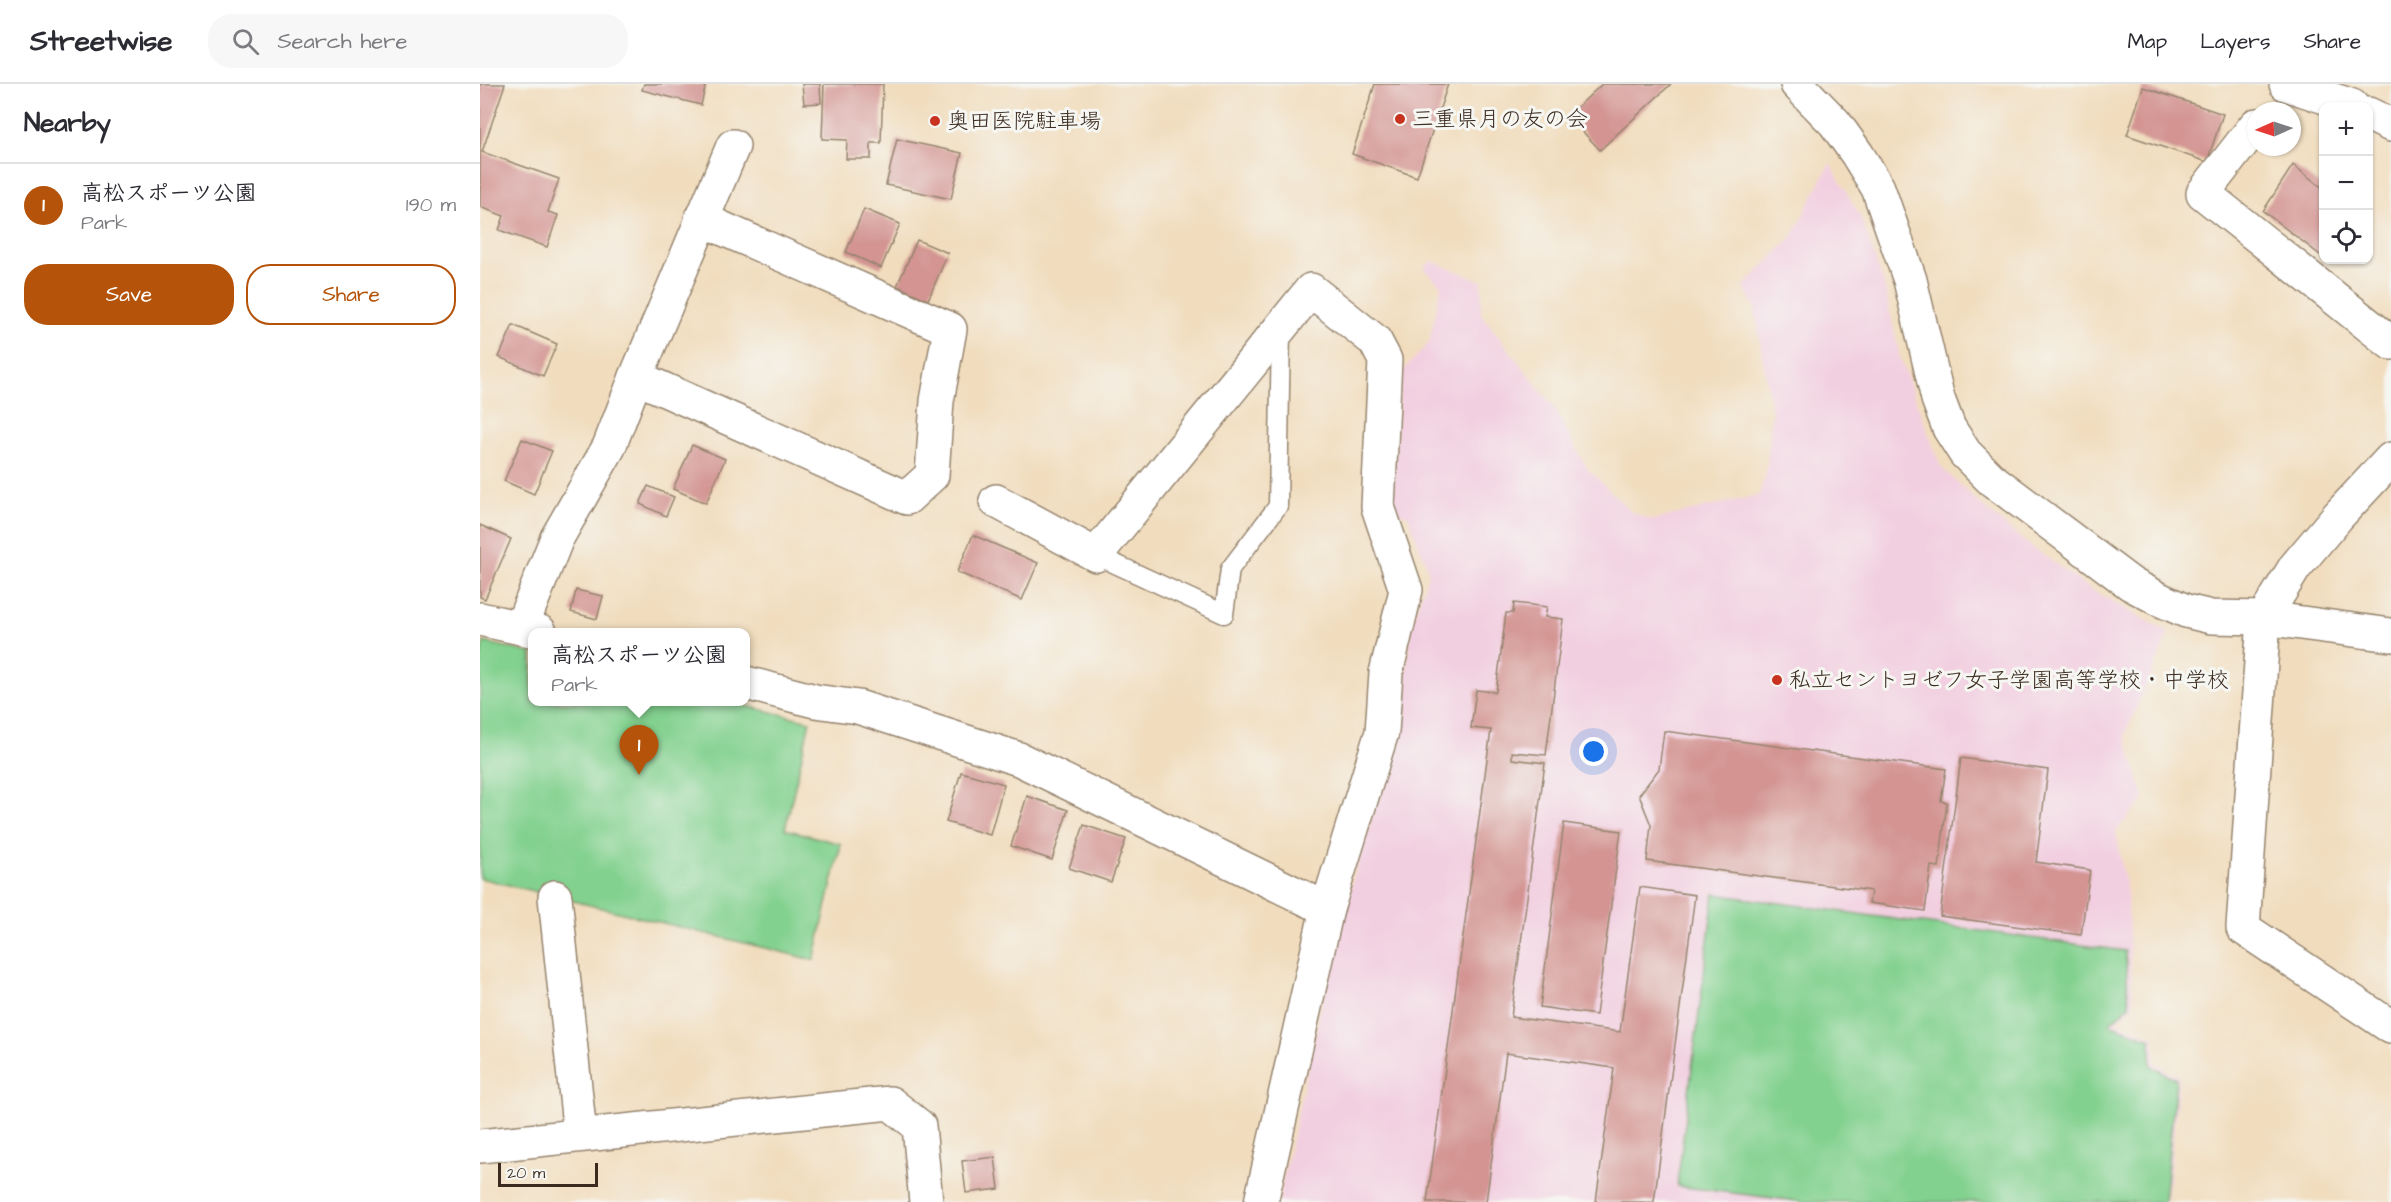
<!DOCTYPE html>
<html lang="en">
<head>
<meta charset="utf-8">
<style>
	:root { --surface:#fff; --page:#f7f7f7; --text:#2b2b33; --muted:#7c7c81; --line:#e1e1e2; --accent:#b45309 }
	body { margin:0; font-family:"Architects Daughter","Klee One",sans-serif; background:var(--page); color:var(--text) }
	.controls { position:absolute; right:18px; top:18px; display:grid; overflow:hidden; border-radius:12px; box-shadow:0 2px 4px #0004 }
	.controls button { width:54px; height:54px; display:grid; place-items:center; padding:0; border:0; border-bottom:2px solid var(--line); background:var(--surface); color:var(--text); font:30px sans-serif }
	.compass { position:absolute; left:1767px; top:18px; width:54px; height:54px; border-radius:50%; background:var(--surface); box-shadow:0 2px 4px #0004; rotate:267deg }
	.scale { position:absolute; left:18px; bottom:15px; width:100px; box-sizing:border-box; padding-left:6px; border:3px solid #3b2a1e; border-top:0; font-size:16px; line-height:21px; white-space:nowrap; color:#3b2a1e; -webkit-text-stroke:4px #f6f6f2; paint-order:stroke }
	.you { position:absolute; left:1114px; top:668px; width:21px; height:21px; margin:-15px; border:4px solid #fff; border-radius:50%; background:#1a73e8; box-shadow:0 0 0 9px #1a73e833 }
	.badge { display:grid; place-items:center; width:39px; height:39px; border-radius:50%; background:var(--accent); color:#fff; font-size:20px; font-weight:700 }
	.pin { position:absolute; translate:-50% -50px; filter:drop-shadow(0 2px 3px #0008) }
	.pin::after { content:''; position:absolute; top:32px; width:21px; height:18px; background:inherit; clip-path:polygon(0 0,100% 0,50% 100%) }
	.popup { position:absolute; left:48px; top:544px; width:222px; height:78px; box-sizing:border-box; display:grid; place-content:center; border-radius:12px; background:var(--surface); filter:drop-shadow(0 2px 4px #0005); font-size:20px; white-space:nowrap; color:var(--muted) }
	.popup b { font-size:22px; color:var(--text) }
	.popup::after { content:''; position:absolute; left:50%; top:100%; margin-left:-12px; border:12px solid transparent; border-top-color:var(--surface) }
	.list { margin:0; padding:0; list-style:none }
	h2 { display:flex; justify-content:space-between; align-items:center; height:78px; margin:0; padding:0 24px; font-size:26px }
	h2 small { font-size:20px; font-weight:400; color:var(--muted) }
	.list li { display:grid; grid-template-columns:39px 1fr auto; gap:18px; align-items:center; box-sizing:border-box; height:84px; padding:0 24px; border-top:2px solid var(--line) }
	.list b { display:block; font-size:22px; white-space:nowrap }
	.list p { margin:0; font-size:20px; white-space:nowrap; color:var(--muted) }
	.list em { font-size:20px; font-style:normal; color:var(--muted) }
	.actions { display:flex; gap:12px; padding:18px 24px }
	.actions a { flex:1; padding:14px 0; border:2px solid var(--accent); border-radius:24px; text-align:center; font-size:21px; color:var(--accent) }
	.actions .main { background:var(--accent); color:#fff }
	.icon { flex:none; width:33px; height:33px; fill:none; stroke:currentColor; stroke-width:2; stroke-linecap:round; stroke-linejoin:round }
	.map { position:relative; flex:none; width:1911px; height:1118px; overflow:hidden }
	header { display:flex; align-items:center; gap:36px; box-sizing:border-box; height:84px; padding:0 30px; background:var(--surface); border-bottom:2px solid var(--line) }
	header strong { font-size:28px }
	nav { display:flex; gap:33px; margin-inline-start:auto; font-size:21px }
	.search { width:420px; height:54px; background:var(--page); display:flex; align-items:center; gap:15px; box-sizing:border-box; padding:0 21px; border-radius:24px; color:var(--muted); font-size:22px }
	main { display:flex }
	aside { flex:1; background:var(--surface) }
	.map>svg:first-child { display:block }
	.built { fill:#f2cfe0 }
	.green { fill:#83d18f; stroke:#5f7e56; stroke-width:1.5 }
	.building { fill:#d39492 }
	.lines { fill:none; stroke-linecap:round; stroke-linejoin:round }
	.service-casing { stroke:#96846e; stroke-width:21 }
	.minor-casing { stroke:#96846e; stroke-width:36 }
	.service { stroke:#fff; stroke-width:18 }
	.minor { stroke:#fff; stroke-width:33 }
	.poi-dot { fill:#c8321e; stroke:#f6f6f2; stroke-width:2 }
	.labels { text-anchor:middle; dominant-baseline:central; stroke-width:6; stroke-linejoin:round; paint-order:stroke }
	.poi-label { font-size:22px; fill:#3b2a1e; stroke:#f6f6f2; text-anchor:start }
</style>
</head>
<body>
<header>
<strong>Streetwise</strong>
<div class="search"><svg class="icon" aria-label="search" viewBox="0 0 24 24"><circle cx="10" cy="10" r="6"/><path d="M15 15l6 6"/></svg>Search here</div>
<nav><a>Map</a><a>Layers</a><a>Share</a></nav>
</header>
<main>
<aside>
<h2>Nearby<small></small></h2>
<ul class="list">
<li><span class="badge">1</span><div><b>高松スポーツ公園</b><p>Park</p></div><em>190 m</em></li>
</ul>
<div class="actions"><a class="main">Save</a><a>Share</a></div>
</aside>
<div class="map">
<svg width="1911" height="1118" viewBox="0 0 1911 1118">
	<rect width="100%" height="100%" fill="#f6f6f2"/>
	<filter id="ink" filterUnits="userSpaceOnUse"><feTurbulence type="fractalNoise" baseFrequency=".0167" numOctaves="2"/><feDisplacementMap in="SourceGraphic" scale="12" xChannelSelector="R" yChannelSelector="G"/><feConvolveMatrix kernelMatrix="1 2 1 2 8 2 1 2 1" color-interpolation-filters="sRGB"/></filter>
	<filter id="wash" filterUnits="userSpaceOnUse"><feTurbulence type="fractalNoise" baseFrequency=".008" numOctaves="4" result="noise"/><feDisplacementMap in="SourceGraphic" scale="24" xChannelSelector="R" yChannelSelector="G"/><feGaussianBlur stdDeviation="1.35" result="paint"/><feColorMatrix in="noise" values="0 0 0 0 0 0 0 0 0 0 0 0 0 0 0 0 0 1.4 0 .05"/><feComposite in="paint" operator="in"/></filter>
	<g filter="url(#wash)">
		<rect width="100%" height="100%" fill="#f1ddbe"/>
		<polygon class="built" points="1350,79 1380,132 1404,200 1420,274 1461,383 1501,421 1545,458 1607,503 1689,549 1645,650 1664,715 1636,747 1647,809 1653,923 1635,938 1675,953 1675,980 1699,993 1687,1118 798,1118 860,838 920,643 931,543 949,488 928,431 911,428 921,288 949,259 961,202 944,184 951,177 1002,197 1001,230 1073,322 1107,384 1151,428 1173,436 1279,411 1286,390 1292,329 1274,220 1263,203 1312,153"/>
		<g class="green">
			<polygon points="4,558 52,569 52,618 249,618 330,637 305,745 361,760 334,876 0,794 0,575"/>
			<polygon points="1234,810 1645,867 1649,922 1629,940 1671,955 1671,982 1696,995 1684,1118 1324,1118 1197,1102"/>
		</g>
		<g id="blocks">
			<g class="building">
				<polygon points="0,0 25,0 2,68 79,95 68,128 78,131 67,163 19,146 24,132 0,123"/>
				<polygon points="164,0 226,0 221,21 162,6"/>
				<polygon points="322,0 340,0 341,19 324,20"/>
				<polygon points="344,0 403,0 401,59 391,59 391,75 366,75 367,56 342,55"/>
				<polygon points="895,0 968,0 937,93 872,70"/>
				<polygon points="1122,0 1191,0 1120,66 1088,32"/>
				<polygon points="1663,3 1743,30 1727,78 1647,51"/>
				<polygon points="417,55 482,69 471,115 406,101"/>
				<polygon points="1813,81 1844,105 1844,174 1783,127"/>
				<polygon points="384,125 420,140 401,184 366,168"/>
				<polygon points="437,156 468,169 448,216 417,202"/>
				<polygon points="33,241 77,260 63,292 19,273"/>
				<polygon points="42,355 72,367 54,410 24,397"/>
				<polygon points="212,361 245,375 226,419 193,405"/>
				<polygon points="168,402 194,413 186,432 160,420"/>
				<polygon points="0,441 31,455 5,515 0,513"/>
				<polygon points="493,451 558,479 542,516 477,488"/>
				<polygon points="96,506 123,512 117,535 91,528"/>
				<polygon points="1034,519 1067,523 1065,533 1083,535 1066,671 1032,668 1032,675 1065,679 1031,933 1140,948 1160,803 1215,811 1174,1118 1116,1118 1134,984 1026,969 1006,1118 947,1118 1011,646 991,644 996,606 1016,608 1026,529 1033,529"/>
				<polygon points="1184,647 1466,685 1461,717 1467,718 1459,783 1451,782 1445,827 1389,819 1391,807 1167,777 1171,741 1159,711 1179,685"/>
				<polygon points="1481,674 1568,686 1556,778 1610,786 1601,851 1460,832"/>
				<polygon points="481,688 524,700 510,751 466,738"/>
				<polygon points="547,712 588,726 572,776 531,762"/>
				<polygon points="1084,739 1141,747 1116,931 1060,923"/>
				<polygon points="604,741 646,755 631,798 589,784"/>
				<polygon points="515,1073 519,1105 486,1109 482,1077"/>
			</g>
		</g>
	</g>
	<g filter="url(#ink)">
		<use href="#blocks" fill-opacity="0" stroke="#96846e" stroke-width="1.5"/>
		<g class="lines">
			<g class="service-casing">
				<polyline id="service" points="616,471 744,530 750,485 798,422 801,246"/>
			</g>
			<g class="minor-casing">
				<g id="minor">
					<polyline points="1317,0 1355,39 1377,70 1398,104 1430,196 1458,315 1469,344 1485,369 1511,395 1651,500 1681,516 1706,527 1731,533 1784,534 1911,551"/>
					<polyline points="1806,0 1872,22"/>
					<polyline points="1888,30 1911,41"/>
					<polyline points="1776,41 1723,109 1911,259"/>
					<polyline points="156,293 427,414 452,391 457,317 470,245 221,135"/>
					<polyline points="1911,375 1858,432 1815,483 1784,534 1763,844 1911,943"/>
					<polyline points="516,417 616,471 831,206 895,257 905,276 898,423 926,506 906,589 902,648 847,825 781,1118"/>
					<polyline points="0,535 60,548"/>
					<polyline points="41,544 77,454 129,363 156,293 253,62"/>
					<polyline points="266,599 335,617 378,623 539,675 847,825"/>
					<polyline points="75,813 100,1051"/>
					<polyline points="0,1062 410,1019 439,1042 446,1118"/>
				</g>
			</g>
			<use href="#service" class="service"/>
			<use href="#minor" class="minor"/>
		</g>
	</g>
	<g class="poi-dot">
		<circle cx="920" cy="35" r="6"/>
		<circle cx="455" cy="37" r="6"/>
		<circle cx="1297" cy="596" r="6"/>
	</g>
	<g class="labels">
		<g class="poi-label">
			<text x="932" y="35">三重県月の友の会</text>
			<text x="467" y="37">奥田医院駐車場</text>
			<text x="1309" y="596">私立セントヨゼフ女子学園高等学校・中学校</text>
		</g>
	</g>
</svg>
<div class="controls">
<button>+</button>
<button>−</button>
<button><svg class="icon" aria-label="locate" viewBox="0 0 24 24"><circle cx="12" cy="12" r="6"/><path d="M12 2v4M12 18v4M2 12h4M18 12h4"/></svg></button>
</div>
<svg class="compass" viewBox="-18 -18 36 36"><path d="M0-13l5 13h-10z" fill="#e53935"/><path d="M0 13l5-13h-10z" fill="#7c7c81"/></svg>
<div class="scale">20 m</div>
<div class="you"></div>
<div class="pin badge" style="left:159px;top:691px">1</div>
<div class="popup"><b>高松スポーツ公園</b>Park</div>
</div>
</main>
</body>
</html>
